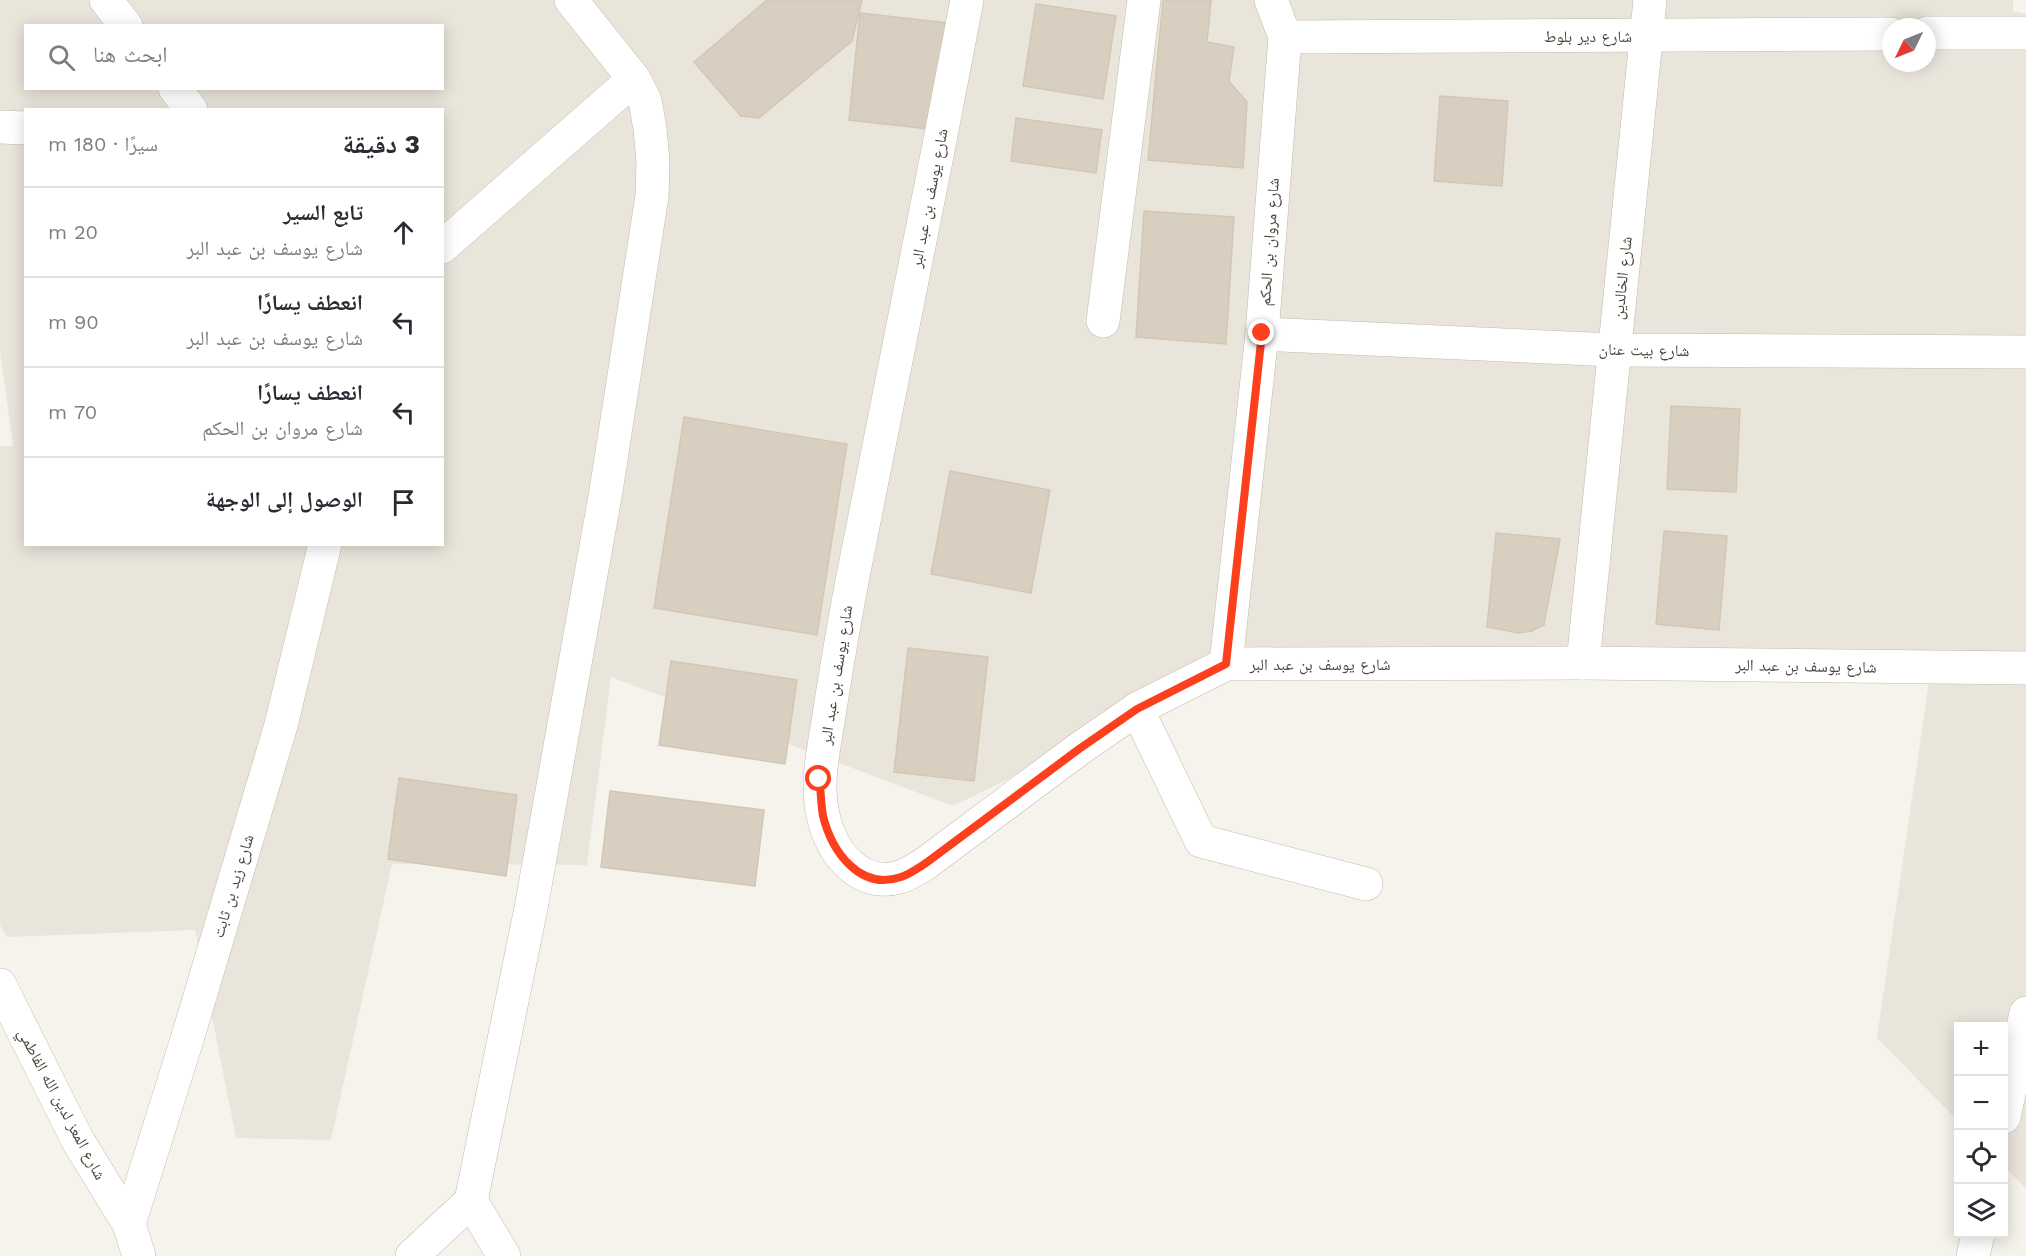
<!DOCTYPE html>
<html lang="ar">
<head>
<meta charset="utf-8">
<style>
	:root { --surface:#fff; --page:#f7f7f7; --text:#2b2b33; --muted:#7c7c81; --line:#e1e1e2 }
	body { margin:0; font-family:"Work Sans","Noto Naskh Arabic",sans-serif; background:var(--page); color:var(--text); direction:rtl }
	.controls { position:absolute; right:18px; bottom:18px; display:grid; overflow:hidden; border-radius:0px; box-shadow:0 3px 15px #0003 }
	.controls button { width:54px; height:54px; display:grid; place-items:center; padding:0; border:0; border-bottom:2px solid var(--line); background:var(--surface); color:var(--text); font:30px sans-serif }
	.compass { position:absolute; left:1882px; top:18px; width:54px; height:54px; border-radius:50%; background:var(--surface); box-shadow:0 3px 15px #0003; rotate:227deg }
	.stop { position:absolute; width:18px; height:18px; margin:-14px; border:4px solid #fc3f1d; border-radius:50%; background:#fff }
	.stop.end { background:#fc3f1d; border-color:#fff; box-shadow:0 2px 6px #0008 }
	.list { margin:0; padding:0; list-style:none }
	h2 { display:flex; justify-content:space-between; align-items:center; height:78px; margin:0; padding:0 24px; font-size:26px }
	h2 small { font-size:20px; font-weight:400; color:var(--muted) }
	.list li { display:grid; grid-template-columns:39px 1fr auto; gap:18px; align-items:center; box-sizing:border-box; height:90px; padding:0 24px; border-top:2px solid var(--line) }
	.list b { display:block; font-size:22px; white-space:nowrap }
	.list p { margin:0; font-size:20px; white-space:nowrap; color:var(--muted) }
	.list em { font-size:20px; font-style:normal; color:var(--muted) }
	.icon { flex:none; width:33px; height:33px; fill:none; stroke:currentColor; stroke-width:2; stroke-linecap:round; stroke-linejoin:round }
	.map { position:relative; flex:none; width:2026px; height:1256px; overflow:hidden; direction:ltr }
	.search { position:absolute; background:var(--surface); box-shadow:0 3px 15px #0003; left:24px; top:24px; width:420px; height:66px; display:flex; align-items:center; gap:15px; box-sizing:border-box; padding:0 21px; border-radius:0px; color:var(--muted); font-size:22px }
	.panel { position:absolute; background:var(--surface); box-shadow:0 3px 15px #0003; left:24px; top:108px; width:420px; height:438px; border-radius:0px; direction:rtl }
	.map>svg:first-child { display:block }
	.residential { fill:#eae5da; fill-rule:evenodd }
	.building { fill:#d8cfc1; stroke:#d3c7b4; stroke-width:1.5 }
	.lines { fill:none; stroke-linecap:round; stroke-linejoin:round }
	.minor-casing { stroke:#c2bbae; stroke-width:34 }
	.minor { stroke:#fff; stroke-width:33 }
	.route { stroke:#fc3f1d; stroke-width:8 }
	.labels { text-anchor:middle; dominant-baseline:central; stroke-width:4.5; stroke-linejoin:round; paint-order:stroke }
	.street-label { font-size:16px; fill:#4b4439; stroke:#fff }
</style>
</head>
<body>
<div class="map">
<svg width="2026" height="1256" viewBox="0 0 2026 1256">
	<rect width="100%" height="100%" fill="#f6f3ec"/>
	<path class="residential" d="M 0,0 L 2013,0 L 2013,11 L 2026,14 L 2026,1189 L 2004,1166 L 2004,1026 L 1958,1026 L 1958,1121 L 1877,1038 L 1929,681 L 1218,677 L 953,806 L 611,677 L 587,865 L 392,864 L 331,1140 L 236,1138 L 195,930 L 7,937 L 0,925 L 0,446 L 13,446 L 0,351 ZM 26,26 L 442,26 L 442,88 L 26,88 ZM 1891,27 L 1927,27 L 1927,63 L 1891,63 ZM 26,110 L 442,110 L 442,544 L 26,544 Z"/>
	<g class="building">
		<polygon points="767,0 862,0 852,41 759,118 741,116 694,62"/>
		<polygon points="1163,0 1211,0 1207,42 1234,47 1229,81 1247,102 1243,168 1148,160"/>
		<polygon points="1036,4 1116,16 1103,99 1023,86"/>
		<polygon points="860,13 948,23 937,130 849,120"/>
		<polygon points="1440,96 1508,101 1502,186 1434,181"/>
		<polygon points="1016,118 1102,130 1096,173 1011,161"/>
		<polygon points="1144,211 1234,217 1226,344 1136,337"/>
		<polygon points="1671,406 1740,409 1736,492 1667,489"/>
		<polygon points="684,417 847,444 817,635 654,608"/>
		<polygon points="950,471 1050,490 1031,593 931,574"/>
		<polygon points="1664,531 1727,536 1719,630 1656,624"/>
		<polygon points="1496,533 1560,539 1544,625 1532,631 1519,633 1487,627"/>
		<polygon points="908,648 988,657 974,781 894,772"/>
		<polygon points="671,661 797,680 785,764 659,745"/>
		<polygon points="399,778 517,795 506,876 388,859"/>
		<polygon points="610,791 764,810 755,886 601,867"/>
	</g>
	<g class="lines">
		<g class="minor-casing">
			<g id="minor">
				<polyline points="106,0 126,26"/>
				<path d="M 967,0 C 933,179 897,358 861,536 C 849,594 839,651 830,709 C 825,744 815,780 823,815 C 831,852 859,889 900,877 C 909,874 918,868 926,863 L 1079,749 L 1137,709 L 1226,664 L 1583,663 L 2026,668"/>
				<polyline points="1927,33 2026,33"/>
				<polyline points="1285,37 1891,34"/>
				<polyline points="175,88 191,110"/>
				<polyline points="0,127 26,128"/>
				<polyline points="442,247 634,79"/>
				<polyline points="1103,321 1144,0"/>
				<polyline points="1262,334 1614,350 2026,352"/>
				<polyline points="1583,663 1650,0"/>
				<polyline points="1226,664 1262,334 1285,37 1271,0"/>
				<polyline points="1137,709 1201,841 1366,884"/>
				<polyline points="0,985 78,1141 129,1224 139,1256"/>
				<polyline points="2004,1117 2026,1013"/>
				<polyline points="471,1201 504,1256"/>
				<polyline points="129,1224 189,1033 281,725 325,544"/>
				<polyline points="412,1256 471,1201 531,908 606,491 652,196 653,161 650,128 645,101 634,79 571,0"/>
				<polyline points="1973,1256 1978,1234"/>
			</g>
		</g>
		<use href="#minor" class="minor"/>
	</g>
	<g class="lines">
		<path class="route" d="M 819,779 C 821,791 821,804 823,816 C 832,852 860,891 901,877 C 910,874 918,868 926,863 L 1079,749 L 1137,709 L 1226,664 L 1262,333"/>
	</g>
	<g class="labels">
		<g class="street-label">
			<text x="1588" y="36">شارع دير بلوط</text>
			<text transform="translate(929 198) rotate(-79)">شارع يوسف بن عبد البر</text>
			<text transform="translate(1269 242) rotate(-86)">شارع مروان بن الحكم</text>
			<text transform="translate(1622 278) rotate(-84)">شارع الخالدين</text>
			<text transform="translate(1644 350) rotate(1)">شارع بيت عنان</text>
			<text x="1320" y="664">شارع يوسف بن عبد البر</text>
			<text transform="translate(1806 666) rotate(1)">شارع يوسف بن عبد البر</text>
			<text transform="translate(836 675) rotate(-81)">شارع يوسف بن عبد البر</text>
			<text transform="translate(233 886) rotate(-73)">شارع زيد بن ثابت</text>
			<text transform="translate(62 1104) rotate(62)">شارع المعز لدين الله الفاطمي</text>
		</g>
	</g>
</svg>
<div class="controls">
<button>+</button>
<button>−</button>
<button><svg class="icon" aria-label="locate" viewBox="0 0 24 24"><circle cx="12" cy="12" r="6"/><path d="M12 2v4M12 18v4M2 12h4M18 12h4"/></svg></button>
<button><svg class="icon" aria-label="layers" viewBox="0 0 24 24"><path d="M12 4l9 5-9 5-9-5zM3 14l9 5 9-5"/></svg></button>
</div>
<svg class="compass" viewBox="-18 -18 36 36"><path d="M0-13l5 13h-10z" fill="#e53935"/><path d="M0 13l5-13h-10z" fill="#7c7c81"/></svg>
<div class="stop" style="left:819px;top:779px"></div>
<div class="stop end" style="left:1262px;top:333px"></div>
<div class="search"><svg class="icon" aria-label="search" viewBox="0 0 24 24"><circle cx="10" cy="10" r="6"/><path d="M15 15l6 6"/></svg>ابحث هنا</div>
<section class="panel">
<h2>3 دقيقة<small>سيرًا · 180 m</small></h2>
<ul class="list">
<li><svg class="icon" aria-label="ahead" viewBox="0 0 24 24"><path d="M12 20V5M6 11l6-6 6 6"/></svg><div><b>تابع السير</b><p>شارع يوسف بن عبد البر</p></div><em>20 m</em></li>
<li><svg class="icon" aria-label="left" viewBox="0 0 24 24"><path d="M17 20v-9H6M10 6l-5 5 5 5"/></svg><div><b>انعطف يسارًا</b><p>شارع يوسف بن عبد البر</p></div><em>90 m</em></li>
<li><svg class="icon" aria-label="left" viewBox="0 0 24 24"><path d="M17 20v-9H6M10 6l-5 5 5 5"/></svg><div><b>انعطف يسارًا</b><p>شارع مروان بن الحكم</p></div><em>70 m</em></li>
<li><svg class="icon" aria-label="arrive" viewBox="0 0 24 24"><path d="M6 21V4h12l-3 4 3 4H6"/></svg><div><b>الوصول إلى الوجهة</b></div></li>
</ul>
</section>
</div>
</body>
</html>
